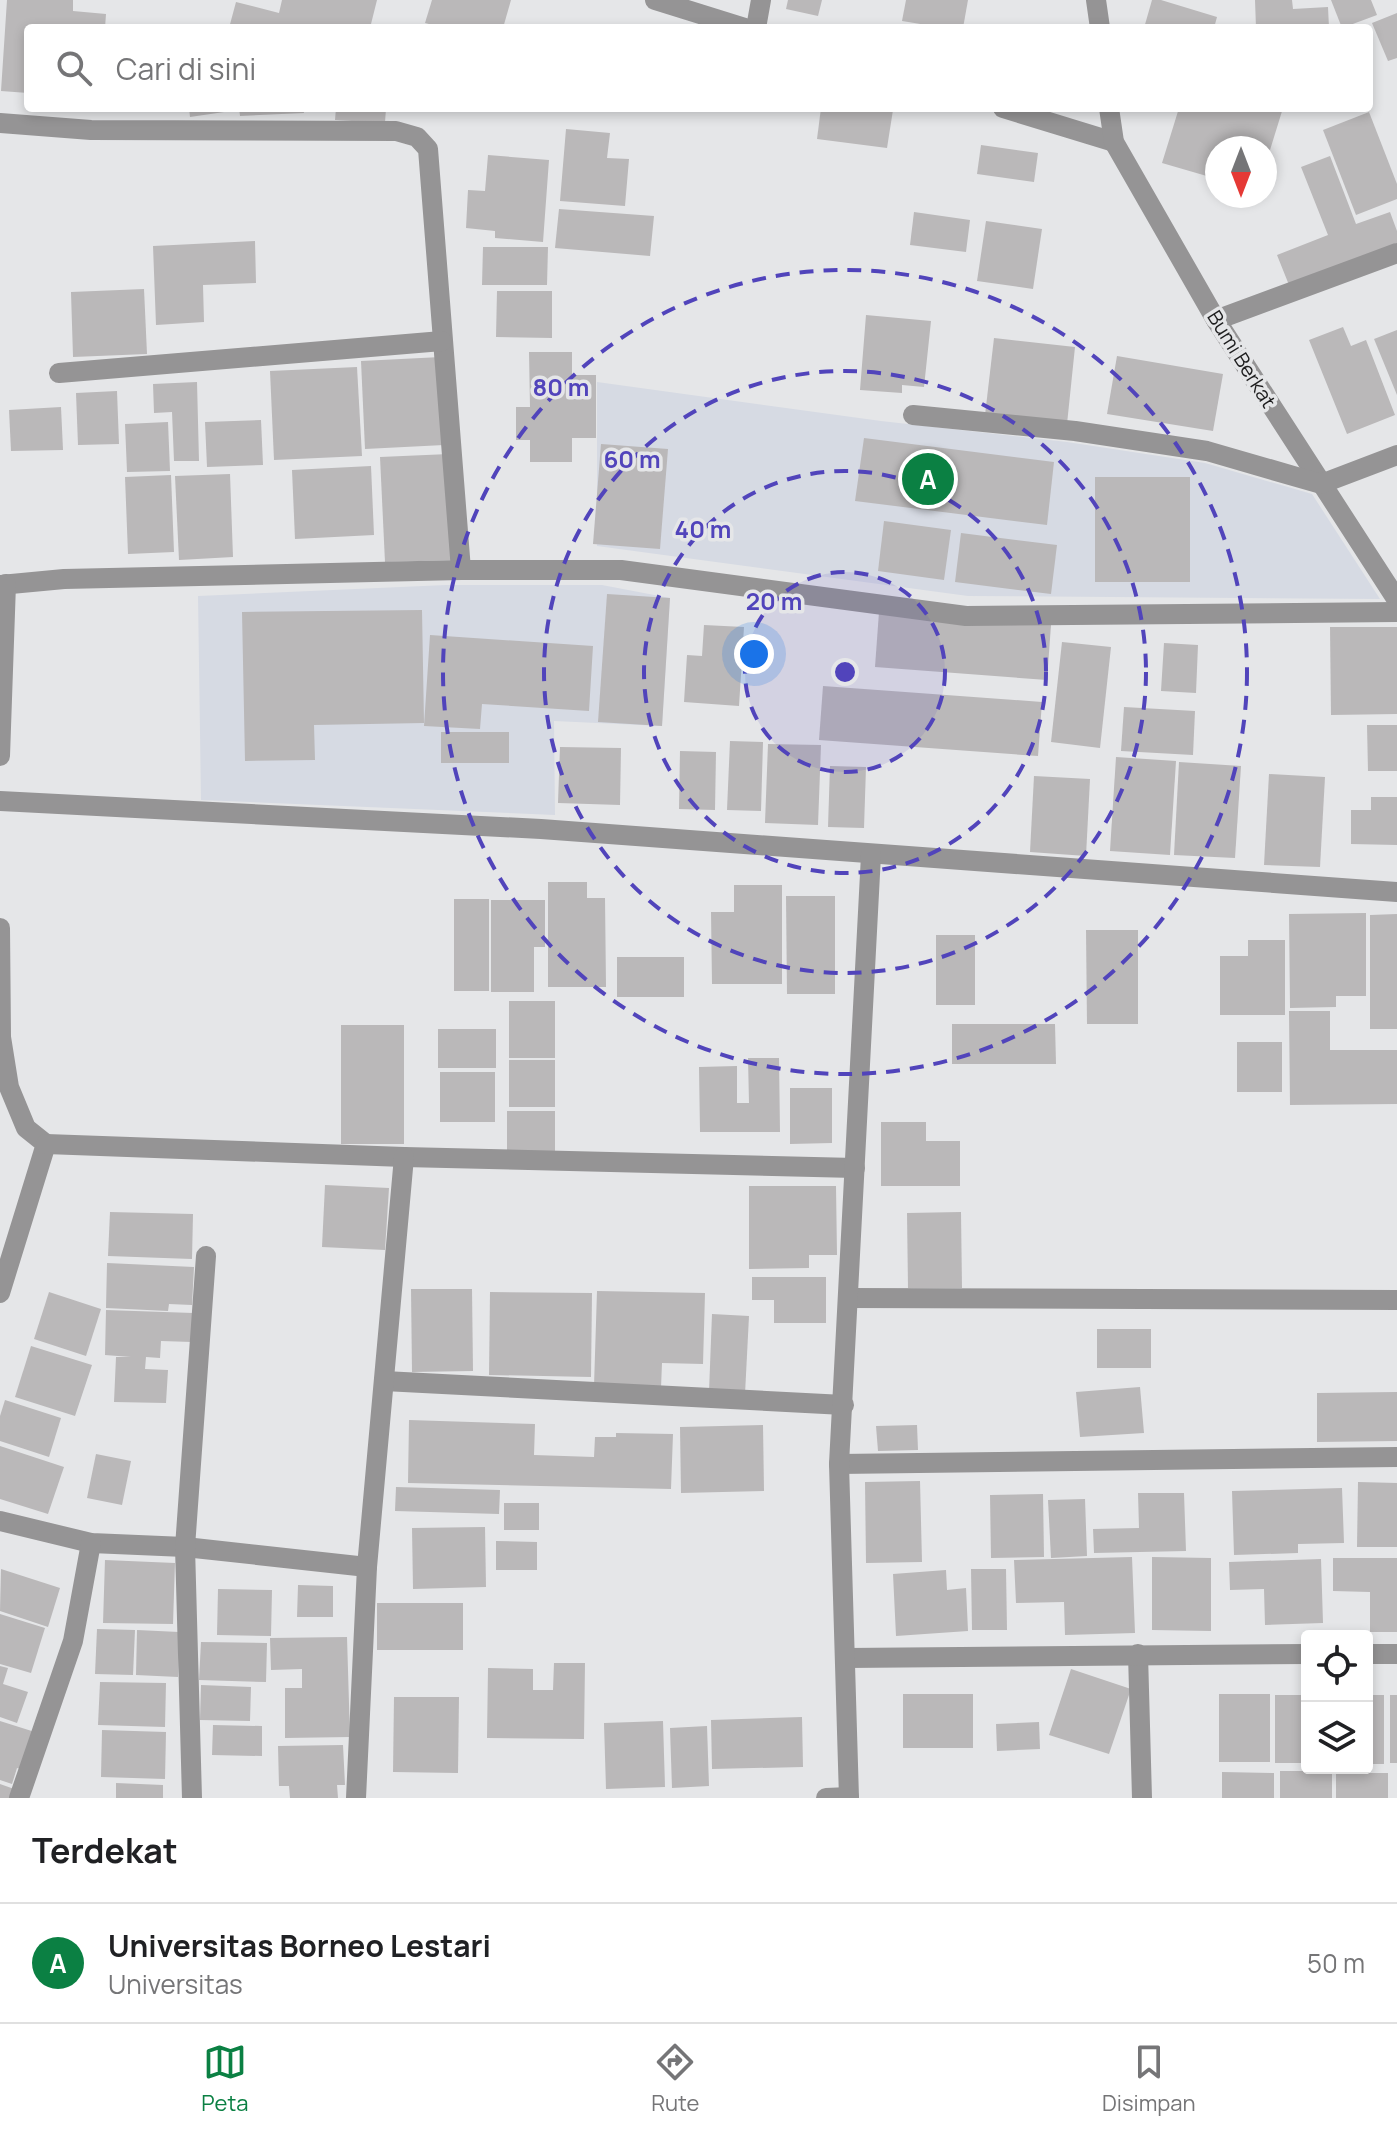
<!DOCTYPE html>
<html lang="id">
<head>
<meta charset="utf-8">
<style>
	:root { --surface:#fff; --page:#f6f6f6; --text:#202124; --muted:#757577; --line:#e0e0e0; --accent:#0b8043 }
	body { margin:0; font-family:Manrope,sans-serif; background:var(--page); color:var(--text) }
	.controls { position:absolute; right:24px; bottom:24px; display:grid; overflow:hidden; border-radius:8px; box-shadow:0 4px 12px #0003 }
	.controls button { width:72px; height:72px; display:grid; place-items:center; padding:0; border:0; border-bottom:2px solid var(--line); background:var(--surface); color:var(--text); font:40px sans-serif }
	.compass { position:absolute; left:1205px; top:136px; width:72px; height:72px; border-radius:50%; background:var(--surface); box-shadow:0 4px 12px #0003; rotate:180deg }
	.you { position:absolute; left:754px; top:654px; width:28px; height:28px; margin:-20px; border:6px solid #fff; border-radius:50%; background:#1a73e8; box-shadow:0 0 0 12px #1a73e833 }
	.badge { display:grid; place-items:center; width:52px; height:52px; border-radius:50%; background:var(--accent); color:#fff; font-size:26px; font-weight:700 }
	.pin { position:absolute; translate:-50% -50%; border:4px solid #fff; box-shadow:0 2px 8px #0006 }
	.list { margin:0; padding:0; list-style:none }
	h2 { display:flex; justify-content:space-between; align-items:center; height:104px; margin:0; padding:0 32px; font-size:34px }
	h2 small { font-size:26px; font-weight:400; color:var(--muted) }
	.list li { display:grid; grid-template-columns:52px 1fr auto; gap:24px; align-items:center; box-sizing:border-box; height:120px; padding:0 32px; border-top:2px solid var(--line) }
	.list b { display:block; font-size:30px; white-space:nowrap }
	.list p { margin:0; font-size:26px; white-space:nowrap; color:var(--muted) }
	.list em { font-size:26px; font-style:normal; color:var(--muted) }
	.icon { flex:none; width:44px; height:44px; fill:none; stroke:currentColor; stroke-width:2; stroke-linecap:round; stroke-linejoin:round }
	.map { position:relative; flex:none; width:1397px; height:1798px; overflow:hidden }
	.search { position:absolute; background:var(--surface); box-shadow:0 4px 12px #0003; left:24px; right:24px; top:24px; height:88px; display:flex; align-items:center; gap:20px; box-sizing:border-box; padding:0 28px; border-radius:8px; color:var(--muted); font-size:30px }
	.sheet { height:224px; background:var(--surface) }
	nav { display:flex; justify-content:space-around; align-items:center; box-sizing:border-box; height:112px; border-top:2px solid var(--line); background:var(--surface); font-size:22px; color:var(--muted) }
	nav a { display:grid; justify-items:center; gap:4px }
	nav .on { color:var(--accent) }
	.map>svg:first-child { display:block }
	.built { fill:#d6dae3 }
	.building { fill:#bab8b9 }
	.lines { fill:none; stroke-linecap:round; stroke-linejoin:round }
	.minor { stroke:#959495; stroke-width:20 }
	.ring { fill:none; stroke:#5144bb; stroke-width:4; stroke-dasharray:14 10 }
	.labels { text-anchor:middle; dominant-baseline:central; stroke-width:7; stroke-linejoin:round; paint-order:stroke }
	.street-label { font-size:20px; fill:#1d1d1e; stroke:#e5e6e8 }
	.centre { fill:#5144bb; stroke:#e5e6e8; stroke-width:4 }
	.ring-label { font-size:24px; text-anchor:middle; font-weight:bold; fill:#5144bb; stroke:#e5e6e8; stroke-width:7; stroke-linejoin:round; paint-order:stroke }
</style>
</head>
<body>
<div class="map">
<svg width="1397" height="1798" viewBox="0 0 1397 1798">
	<rect width="100%" height="100%" fill="#e5e6e8"/>
	<g class="built">
		<polygon points="597,382 881,421 1067,442 1205,463 1312,494 1380,599 968,596 597,546"/>
		<polygon points="446,585 602,585 670,598 662,726 554,721 555,815 201,800 198,596"/>
	</g>
	<g class="building">
		<polygon points="7,0 73,0 73,11 106,14 105,28 28,28 28,93 1,91"/>
		<polygon points="282,0 377,0 370,28 229,28 236,2 279,13"/>
		<polygon points="432,0 511,0 503,28 445,28 425,23"/>
		<polygon points="788,0 822,0 818,16 786,9"/>
		<polygon points="906,0 968,0 963,28 945,28 902,21"/>
		<polygon points="1152,0 1161,0 1217,17 1214,28 1144,28"/>
		<polygon points="1255,0 1292,0 1293,9 1328,7 1329,28 1256,28"/>
		<polygon points="1331,0 1371,0 1377,15 1342,28"/>
		<polygon points="1397,13 1397,58 1388,61 1372,23"/>
		<polygon points="189,108 231,108 231,111 190,117"/>
		<polygon points="239,108 303,108 304,113 240,116"/>
		<polygon points="336,108 386,108 385,123 335,120"/>
		<polygon points="821,108 893,110 887,148 817,139"/>
		<polygon points="1179,108 1283,108 1266,163 1265,148 1217,148 1217,179 1162,163"/>
		<polygon points="1369,112 1397,184 1397,199 1356,215 1323,130"/>
		<polygon points="566,129 610,133 607,158 629,159 625,206 560,201"/>
		<polygon points="981,145 1038,153 1034,182 977,174"/>
		<polygon points="488,155 549,160 543,242 495,238 495,231 466,228 468,190 485,191"/>
		<polygon points="1330,156 1356,224 1390,212 1397,231 1397,243 1289,285 1277,255 1328,235 1301,167"/>
		<polygon points="559,209 654,216 650,256 555,248"/>
		<polygon points="914,212 970,220 966,252 910,245"/>
		<polygon points="986,221 1042,229 1033,289 977,281"/>
		<polygon points="255,241 256,283 203,285 204,322 156,325 153,246"/>
		<polygon points="483,247 548,247 547,285 482,285"/>
		<polygon points="144,289 147,354 73,357 71,292"/>
		<polygon points="497,291 552,291 552,338 496,337"/>
		<polygon points="866,315 931,321 924,387 902,385 902,393 860,390"/>
		<polygon points="1343,327 1351,346 1366,340 1395,415 1347,434 1309,340"/>
		<polygon points="1397,330 1397,395 1374,339"/>
		<polygon points="994,338 1075,347 1067,424 985,415"/>
		<polygon points="529,352 572,352 572,375 596,375 596,438 572,438 572,462 530,462 530,440 516,440 516,407 530,407"/>
		<polygon points="1117,356 1223,374 1213,431 1107,414"/>
		<polygon points="441,357 444,445 365,449 361,361"/>
		<polygon points="357,367 362,456 274,460 270,371"/>
		<polygon points="197,382 199,461 174,461 172,412 154,413 153,384"/>
		<polygon points="117,391 119,444 78,445 76,393"/>
		<polygon points="61,407 63,450 11,451 9,410"/>
		<polygon points="261,420 263,465 207,467 205,422"/>
		<polygon points="168,422 170,471 127,472 125,424"/>
		<polygon points="864,438 1054,462 1047,525 855,501"/>
		<polygon points="601,444 668,449 660,549 593,544"/>
		<polygon points="449,454 454,560 385,562 380,457"/>
		<polygon points="371,466 374,535 295,539 292,470"/>
		<polygon points="230,474 233,557 179,560 175,476"/>
		<polygon points="171,475 174,552 128,554 125,477"/>
		<rect x="1095" y="477" width="95" height="105"/>
		<polygon points="884,521 951,530 944,580 878,571"/>
		<polygon points="961,533 1057,545 1051,594 955,582"/>
		<polygon points="607,594 670,598 662,726 598,722"/>
		<polygon points="422,610 424,723 314,725 315,760 245,761 242,612"/>
		<polygon points="879,612 1051,625 1047,680 875,667"/>
		<polygon points="704,625 744,627 739,706 684,702 687,655 702,656"/>
		<polygon points="1330,627 1397,627 1397,714 1331,715"/>
		<polygon points="430,635 593,646 589,711 482,704 480,729 424,726"/>
		<polygon points="1062,642 1111,647 1100,748 1051,742"/>
		<polygon points="1164,643 1198,645 1196,693 1161,691"/>
		<polygon points="823,686 1042,702 1038,756 819,740"/>
		<polygon points="1124,707 1195,711 1193,755 1121,751"/>
		<polygon points="1367,725 1397,725 1397,771 1368,771"/>
		<rect x="441" y="732" width="68" height="31"/>
		<polygon points="730,741 763,742 761,811 727,810"/>
		<polygon points="768,744 821,745 818,825 765,823"/>
		<polygon points="560,747 621,748 620,805 558,803"/>
		<polygon points="680,751 716,752 715,810 679,809"/>
		<polygon points="1116,757 1176,761 1170,855 1110,851"/>
		<polygon points="1179,762 1241,766 1235,858 1174,855"/>
		<polygon points="830,766 866,767 864,828 828,827"/>
		<polygon points="1269,774 1325,777 1320,867 1264,865"/>
		<polygon points="1034,776 1090,779 1086,856 1030,852"/>
		<polygon points="1371,797 1397,797 1397,845 1351,844 1351,810 1371,810"/>
		<polygon points="548,882 587,882 587,898 605,898 606,987 548,987"/>
		<polygon points="734,885 782,885 782,984 712,984 711,912 734,912"/>
		<polygon points="786,896 835,896 835,994 787,994"/>
		<rect x="454" y="899" width="35" height="92"/>
		<polygon points="491,900 545,900 545,947 534,947 534,992 491,992"/>
		<polygon points="1366,913 1366,996 1336,996 1336,1007 1290,1008 1289,914"/>
		<polygon points="1397,914 1397,1029 1370,1029 1370,915"/>
		<polygon points="1086,930 1138,930 1138,1024 1087,1024"/>
		<rect x="936" y="935" width="39" height="70"/>
		<polygon points="1248,940 1285,940 1285,1015 1220,1015 1220,956 1248,956"/>
		<rect x="617" y="957" width="67" height="40"/>
		<rect x="509" y="1001" width="46" height="57"/>
		<polygon points="1289,1011 1330,1011 1330,1050 1397,1050 1397,1104 1290,1105"/>
		<polygon points="952,1024 1055,1024 1056,1064 952,1064"/>
		<rect x="341" y="1025" width="63" height="119"/>
		<rect x="438" y="1029" width="58" height="39"/>
		<rect x="1237" y="1042" width="45" height="50"/>
		<polygon points="748,1058 779,1058 780,1132 700,1132 699,1067 737,1066 737,1103 749,1103"/>
		<rect x="509" y="1060" width="46" height="47"/>
		<rect x="440" y="1072" width="55" height="50"/>
		<polygon points="790,1088 832,1088 832,1143 790,1144"/>
		<rect x="507" y="1111" width="48" height="45"/>
		<polygon points="881,1122 926,1122 926,1141 960,1141 960,1186 881,1186"/>
		<polygon points="325,1185 389,1188 385,1250 322,1247"/>
		<polygon points="749,1186 836,1186 837,1255 809,1255 809,1268 749,1269"/>
		<polygon points="110,1212 193,1214 192,1259 108,1256"/>
		<polygon points="961,1212 962,1288 908,1288 907,1213"/>
		<polygon points="107,1263 194,1267 192,1305 169,1304 168,1311 106,1308"/>
		<polygon points="752,1277 826,1277 826,1323 774,1323 774,1300 752,1300"/>
		<polygon points="411,1289 472,1289 473,1371 412,1372"/>
		<polygon points="597,1291 705,1293 703,1364 662,1363 661,1388 594,1386"/>
		<polygon points="49,1292 101,1309 86,1356 34,1339"/>
		<polygon points="490,1292 592,1293 591,1377 489,1375"/>
		<polygon points="106,1310 193,1313 192,1342 161,1341 160,1358 146,1357 145,1369 168,1370 166,1403 114,1402 116,1357 131,1357 105,1355"/>
		<polygon points="712,1314 749,1316 745,1394 709,1392"/>
		<rect x="1097" y="1329" width="54" height="39"/>
		<polygon points="31,1346 92,1365 75,1416 15,1397"/>
		<polygon points="1140,1387 1144,1433 1080,1437 1076,1392"/>
		<polygon points="1397,1392 1397,1441 1317,1442 1317,1393"/>
		<polygon points="5,1400 61,1418 49,1457 0,1441 0,1416"/>
		<polygon points="409,1420 535,1424 534,1455 594,1457 595,1437 616,1437 616,1433 673,1434 671,1489 408,1483"/>
		<polygon points="763,1425 764,1491 681,1493 680,1427"/>
		<polygon points="917,1425 918,1450 878,1451 876,1426"/>
		<polygon points="0,1446 64,1467 48,1514 0,1499"/>
		<polygon points="96,1454 131,1461 122,1505 87,1498"/>
		<polygon points="920,1481 922,1562 866,1563 865,1482"/>
		<polygon points="1358,1482 1397,1483 1397,1547 1357,1547"/>
		<polygon points="396,1487 500,1490 499,1514 395,1511"/>
		<polygon points="1342,1488 1344,1543 1298,1544 1298,1553 1234,1555 1232,1491"/>
		<polygon points="1138,1493 1184,1493 1186,1551 1094,1553 1093,1529 1139,1528"/>
		<polygon points="1043,1494 1044,1557 991,1558 990,1495"/>
		<polygon points="1085,1499 1087,1556 1051,1558 1048,1500"/>
		<rect x="504" y="1503" width="35" height="27"/>
		<polygon points="485,1527 486,1587 413,1589 412,1528"/>
		<polygon points="496,1541 537,1542 537,1570 496,1570"/>
		<polygon points="1132,1557 1135,1633 1065,1635 1064,1602 1016,1603 1014,1560"/>
		<polygon points="1152,1557 1211,1558 1211,1631 1152,1630"/>
		<polygon points="1333,1558 1397,1558 1397,1632 1370,1632 1370,1592 1333,1591"/>
		<polygon points="1321,1559 1323,1623 1265,1625 1264,1589 1230,1590 1229,1562"/>
		<polygon points="105,1560 175,1563 173,1624 103,1623"/>
		<polygon points="1,1569 60,1588 48,1627 0,1611"/>
		<polygon points="971,1569 1006,1569 1007,1630 972,1630"/>
		<polygon points="946,1570 947,1590 966,1588 968,1631 896,1636 893,1574"/>
		<polygon points="298,1585 333,1586 333,1617 297,1617"/>
		<polygon points="218,1589 272,1590 271,1636 217,1635"/>
		<rect x="377" y="1603" width="86" height="47"/>
		<polygon points="0,1614 45,1628 31,1673 0,1664"/>
		<polygon points="97,1629 135,1630 133,1675 95,1674"/>
		<polygon points="137,1630 179,1632 178,1677 136,1675"/>
		<polygon points="347,1637 350,1737 285,1738 285,1688 302,1688 302,1669 271,1670 270,1638"/>
		<polygon points="201,1642 267,1643 266,1682 199,1680"/>
		<polygon points="554,1663 585,1663 584,1739 487,1738 488,1668 533,1669 533,1690 553,1690"/>
		<polygon points="0,1666 8,1668 3,1684 28,1692 17,1723 0,1717"/>
		<polygon points="1071,1669 1131,1689 1109,1754 1049,1735"/>
		<polygon points="100,1682 166,1683 165,1727 98,1725"/>
		<polygon points="201,1685 251,1687 250,1721 200,1720"/>
		<rect x="903" y="1694" width="70" height="54"/>
		<rect x="1219" y="1694" width="51" height="68"/>
		<rect x="1275" y="1695" width="32" height="68"/>
		<rect x="1367" y="1695" width="17" height="69"/>
		<rect x="1390" y="1695" width="7" height="68"/>
		<polygon points="394,1697 459,1697 458,1773 393,1772"/>
		<polygon points="802,1717 803,1767 712,1769 711,1720"/>
		<polygon points="0,1721 38,1733 26,1770 17,1768 12,1784 0,1780"/>
		<polygon points="663,1721 665,1787 606,1789 604,1723"/>
		<polygon points="1039,1722 1040,1749 997,1751 996,1724"/>
		<polygon points="213,1725 262,1726 262,1756 212,1755"/>
		<polygon points="707,1726 709,1786 672,1788 670,1728"/>
		<polygon points="102,1730 166,1732 165,1779 101,1777"/>
		<polygon points="343,1745 345,1785 337,1785 338,1798 290,1798 289,1786 279,1786 278,1746"/>
		<rect x="1280" y="1771" width="52" height="27"/>
		<polygon points="1222,1772 1274,1773 1274,1798 1222,1798"/>
		<rect x="1336" y="1773" width="52" height="25"/>
		<polygon points="116,1783 163,1785 163,1798 116,1798"/>
		<polygon points="0,1784 17,1790 14,1798 0,1798"/>
	</g>
	<g class="lines">
		<g class="minor">
			<polyline points="655,0 745,28"/>
			<polyline points="1096,0 1100,28"/>
			<polyline points="756,28 761,0"/>
			<polyline points="1003,108 1114,142"/>
			<polyline points="1109,108 1114,142 1216,320 1397,600"/>
			<polyline points="0,123 91,130 396,131 417,137 428,149 461,570"/>
			<polyline points="1216,320 1397,253"/>
			<polyline points="59,373 442,341"/>
			<polyline points="913,415 1075,431 1207,451 1321,484 1397,455"/>
			<polyline points="0,585 64,579 461,570 621,570 966,616 1397,612"/>
			<polyline points="0,756 6,584"/>
			<polyline points="0,801 541,829 1397,892"/>
			<polyline points="0,928 1,1037 9,1087 26,1128 46,1144 0,1293"/>
			<polyline points="46,1144 404,1157 855,1168"/>
			<polyline points="848,1298 1397,1300"/>
			<polyline points="384,1381 844,1405"/>
			<polyline points="839,1464 1397,1457"/>
			<polyline points="0,1521 91,1543 185,1547 367,1567"/>
			<polyline points="1138,1654 1142,1798"/>
			<polyline points="1367,1654 1397,1654"/>
			<polyline points="847,1658 1307,1654"/>
			<polyline points="19,1798 73,1641 91,1543"/>
			<polyline points="192,1798 185,1547 206,1256"/>
			<polyline points="356,1798 367,1567 404,1157"/>
			<polyline points="826,1798 849,1797"/>
			<polyline points="849,1798 839,1464 871,855"/>
		</g>
	</g>
	<circle cx="845" cy="672" r="100" fill="#5144bb" fill-opacity=".12"/>
	<g class="ring">
		<circle cx="845" cy="672" r="100"/>
		<circle cx="845" cy="672" r="201"/>
		<circle cx="845" cy="672" r="301"/>
		<circle cx="845" cy="672" r="402"/>
	</g>
	<g class="labels">
		<g class="street-label">
			<text transform="translate(1242 359) rotate(58)">Bumi Berkat</text>
		</g>
	</g>
	<circle cx="845" cy="672" r="12" class="centre"/>
	<g class="ring-label">
		<text x="561" y="396">80 m</text>
		<text x="632" y="468">60 m</text>
		<text x="703" y="538">40 m</text>
		<text x="774" y="610">20 m</text>
	</g>
</svg>
<div class="controls">
<button><svg class="icon" aria-label="locate" viewBox="0 0 24 24"><circle cx="12" cy="12" r="6"/><path d="M12 2v4M12 18v4M2 12h4M18 12h4"/></svg></button>
<button><svg class="icon" aria-label="layers" viewBox="0 0 24 24"><path d="M12 4l9 5-9 5-9-5zM3 14l9 5 9-5"/></svg></button>
</div>
<svg class="compass" viewBox="-18 -18 36 36"><path d="M0-13l5 13h-10z" fill="#e53935"/><path d="M0 13l5-13h-10z" fill="#757577"/></svg>
<div class="you"></div>
<div class="pin badge" style="left:928px;top:479px">A</div>
<div class="search"><svg class="icon" aria-label="search" viewBox="0 0 24 24"><circle cx="10" cy="10" r="6"/><path d="M15 15l6 6"/></svg>Cari di sini</div>
</div>
<section class="sheet">
<h2>Terdekat<small></small></h2>
<ul class="list">
<li><span class="badge">A</span><div><b>Universitas Borneo Lestari</b><p>Universitas</p></div><em>50 m</em></li>
</ul>
</section>
<nav>
<a class="on"><svg class="icon" aria-label="map" viewBox="0 0 24 24"><path d="M3 6l6-2 6 2 6-2v14l-6 2-6-2-6 2zM9 4v14M15 6v14"/></svg>Peta</a>
<a><svg class="icon" aria-label="directions" viewBox="0 0 24 24"><path d="M12 3l9 9-9 9-9-9zM9 14v-3h6M13 9l2 2-2 2"/></svg>Rute</a>
<a><svg class="icon" aria-label="saved" viewBox="0 0 24 24"><path d="M7 4h10v16l-5-4-5 4z"/></svg>Disimpan</a>
</nav>
</body>
</html>
